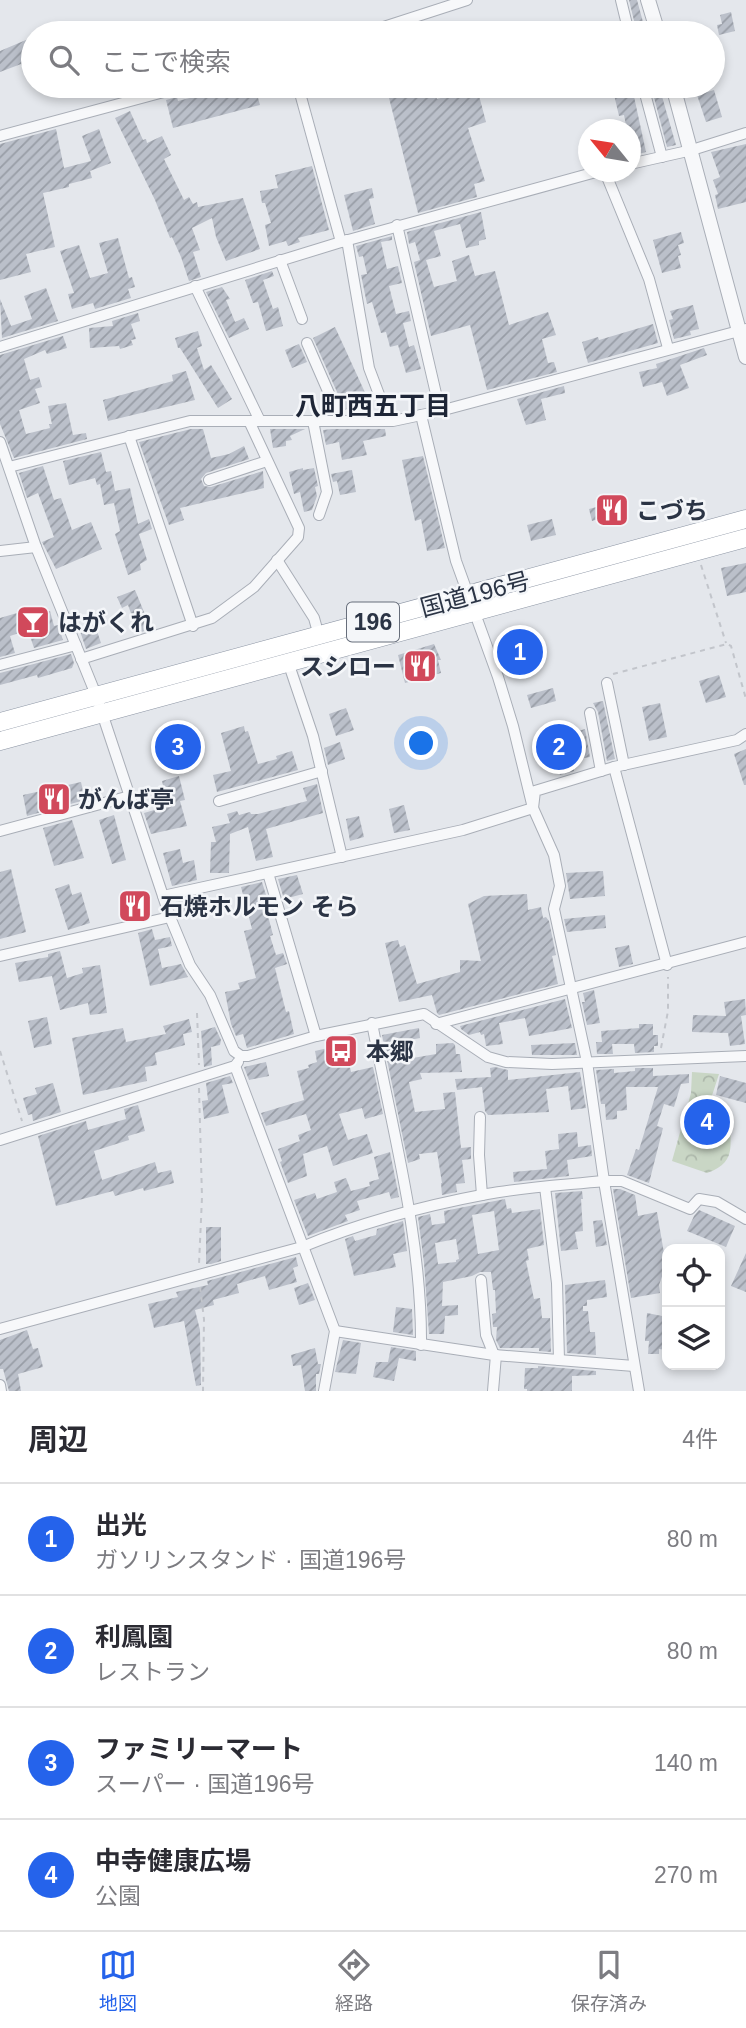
<!DOCTYPE html>
<html lang="ja">
<head>
<meta charset="utf-8">
<style>
	:root { --surface:#fff; --page:#f7f7f7; --text:#2b2b33; --muted:#7c7c81; --line:#e1e1e2; --accent:#2563eb }
	body { margin:0; font-family:Helvetica,"Noto Sans JP",sans-serif; background:var(--page); color:var(--text) }
	.controls { position:absolute; right:21px; bottom:21px; display:grid; overflow:hidden; border-radius:14px; box-shadow:0 4px 10px #0003 }
	.controls button { width:63px; height:63px; display:grid; place-items:center; padding:0; border:0; border-bottom:2px solid var(--line); background:var(--surface); color:var(--text); font:35px sans-serif }
	.compass { position:absolute; left:578px; top:119px; width:63px; height:63px; border-radius:50%; background:var(--surface); box-shadow:0 4px 10px #0003; rotate:300deg }
	.you { position:absolute; left:422px; top:744px; width:24px; height:24px; margin:-18px; border:5px solid #fff; border-radius:50%; background:#1a73e8; box-shadow:0 0 0 10px #1a73e833 }
	.badge { display:grid; place-items:center; width:46px; height:46px; border-radius:50%; background:var(--accent); color:#fff; font-size:23px; font-weight:700 }
	.pin { position:absolute; translate:-50% -50%; border:4px solid #fff; box-shadow:0 2px 7px #0006 }
	.list { margin:0; padding:0; list-style:none }
	h2 { display:flex; justify-content:space-between; align-items:center; height:91px; margin:0; padding:0 28px; font-size:30px }
	h2 small { font-size:23px; font-weight:400; color:var(--muted) }
	.list li { display:grid; grid-template-columns:46px 1fr auto; gap:21px; align-items:center; box-sizing:border-box; height:112px; padding:0 28px; border-top:2px solid var(--line) }
	.list b { display:block; font-size:26px; white-space:nowrap }
	.list p { margin:0; font-size:23px; white-space:nowrap; color:var(--muted) }
	.list em { font-size:23px; font-style:normal; color:var(--muted) }
	.icon { flex:none; width:38px; height:38px; fill:none; stroke:currentColor; stroke-width:2; stroke-linecap:round; stroke-linejoin:round }
	.map { position:relative; flex:none; width:746px; height:1391px; overflow:hidden }
	.search { position:absolute; background:var(--surface); box-shadow:0 4px 10px #0003; left:21px; right:21px; top:21px; height:77px; display:flex; align-items:center; gap:18px; box-sizing:border-box; padding:0 24px; border-radius:38px; color:var(--muted); font-size:26px }
	.sheet { height:539px; background:var(--surface) }
	nav { display:flex; justify-content:space-around; align-items:center; box-sizing:border-box; height:98px; border-top:2px solid var(--line); background:var(--surface); font-size:19px; color:var(--muted) }
	nav a { display:grid; justify-items:center; gap:4px }
	nav .on { color:var(--accent) }
	.map>svg:first-child { display:block }
	.park { fill:url(#park-crowns) }
	.building { fill:url(#building-hatch); fill-rule:evenodd }
	.lines { fill:none; stroke-linecap:round; stroke-linejoin:round }
	.minor-casing { stroke:#a9aeb7; stroke-width:12 }
	.tertiary-casing { stroke:#a9aeb7; stroke-width:16 }
	.trunk-casing { stroke:#8b94a3; stroke-width:19 }
	.path { stroke:#c2c5cb; stroke-width:2; stroke-dasharray:5 5; stroke-linecap:butt }
	.minor { stroke:#f7f8fa; stroke-width:10 }
	.tertiary { stroke:#f7f8fa; stroke-width:14 }
	.trunk { stroke:#fff; stroke-width:18 }
	.labels { text-anchor:middle; dominant-baseline:central; stroke-width:5; stroke-linejoin:round; paint-order:stroke }
	.shield { fill:#f4f6f9; stroke:#676e7b; stroke-width:2 }
	.shield-label { font-size:23px; font-weight:bold; fill:#2b3445 }
	.poi-label { font-size:24px; font-weight:bold; fill:#2b3445; stroke:#f4f6f9; text-anchor:start }
	.street-label { font-size:24px; fill:#2b3445; stroke:#f4f6f9 }
	.neighbourhood-label { font-size:26px; font-weight:bold; fill:#1d2536; stroke:#f4f6f9 }
</style>
</head>
<body>
<div class="map">
<svg width="746" height="1391" viewBox="0 0 746 1391">
	<defs>
		<pattern id="park-crowns" width="20" height="18" patternUnits="userSpaceOnUse" patternTransform="scale(1.75)"><rect width="20" height="18" fill="#c9d6c5"/><path d="M2 6a3 3 0 1 1 6 0M12 15a3 3 0 1 1 6 0" fill="none" stroke="#adb8ab"/></pattern>
		<pattern id="building-hatch" width="6" height="6" patternUnits="userSpaceOnUse" patternTransform="scale(1.75)"><rect width="6" height="6" fill="#bbc0ca"/><path d="M-1 1l2-2M0 6l6-6M5 7l2-2" fill="none" stroke="#989da6"/></pattern>
	</defs>
	<rect width="100%" height="100%" fill="#e4e7ec"/>
	<path class="park" d="M 692,1072 L 719,1074 L 708,1108 L 732,1114 C 726,1139 742,1161 707,1173 L 672,1161 L 691,1093 Z"/>
	<g class="building">
		<polygon points="629,0 637,0 646,33 637,33"/>
		<polygon points="731,12 735,31 719,35 717,25 722,24 720,15"/>
		<polygon points="33,37 33,72 26,75 21,64 0,72 0,51"/>
		<polygon points="224,86 277,86 277,89 257,94 260,105 173,128 166,100 177,97 178,101 225,89"/>
		<polygon points="402,86 433,86 437,99 477,88 486,122 468,128 485,181 474,184 477,197 418,213 387,90"/>
		<polygon points="612,86 629,86 630,93 633,92 646,152 631,156 631,130 627,130 624,115 619,116"/>
		<polygon points="651,86 659,86 676,145 667,147"/>
		<polygon points="714,90 722,117 706,122 697,95"/>
		<polygon points="130,111 143,140 146,139 147,143 162,136 171,155 164,159 184,200 189,197 193,204 197,202 198,207 243,198 260,249 226,261 216,237 212,218 192,228 200,250 193,252 201,277 189,281 181,257 172,237 170,238 155,200 115,118"/>
		<polygon points="56,129 64,168 91,161 82,136 99,129 111,163 90,171 92,178 69,184 69,187 43,193 55,247 26,254 31,272 0,280 0,144"/>
		<polygon points="746,144 746,202 718,209 715,195 718,194 713,180 720,177 711,152"/>
		<polygon points="312,166 329,230 298,238 300,242 288,246 286,241 269,246 265,225 271,223 265,203 262,203 260,191 278,188 275,175"/>
		<polygon points="372,188 374,198 369,199 375,224 353,231 344,195"/>
		<polygon points="481,212 486,239 479,241 479,245 466,248 460,224 434,231 441,256 426,260 434,287 457,281 452,261 469,255 475,276 495,271 509,325 548,312 556,335 542,339 548,363 554,362 557,372 487,390 470,325 431,336 414,262 420,260 415,242 409,244 407,232"/>
		<polygon points="681,232 684,243 678,245 681,255 678,256 681,268 662,273 653,240"/>
		<polygon points="392,236 392,240 381,242 387,269 398,266 402,283 389,286 396,314 409,311 411,321 403,323 409,347 414,345 421,369 406,373 398,345 390,347 386,332 381,333 372,302 367,304 361,275 367,274 363,256 359,257 356,246"/>
		<polygon points="118,238 129,278 132,277 135,287 128,289 131,298 95,309 93,303 72,309 68,294 74,293 60,251 79,245 90,278 108,273 99,243"/>
		<polygon points="272,271 274,276 263,280 273,309 278,307 283,326 266,331 258,302 253,303 245,280"/>
		<polygon points="222,287 230,299 226,300 235,322 244,318 249,329 229,338 206,292"/>
		<polygon points="46,288 58,321 2,338 0,299 11,326 32,319 24,296"/>
		<polygon points="693,305 699,329 690,331 691,335 674,339 669,320 673,319 670,311"/>
		<polygon points="138,313 140,321 131,324 136,339 131,340 133,345 120,349 119,346 90,348 89,328 113,326 112,321"/>
		<polygon points="653,324 658,343 588,363 582,342 598,337 599,340"/>
		<polygon points="335,327 368,399 345,410 313,338"/>
		<polygon points="198,331 202,346 197,348 204,370 211,365 232,399 218,408 180,348 178,348 175,338"/>
		<polygon points="63,336 67,348 47,354 45,350 24,359 30,380 39,377 42,387 35,389 40,403 19,410 26,434 50,428 49,424 52,424 48,406 66,403 73,435 86,433 87,439 14,458 0,424 0,355"/>
		<polygon points="299,344 307,362 292,368 285,350"/>
		<polygon points="704,348 707,355 680,365 689,388 667,396 662,382 643,387 639,372 657,368 656,364"/>
		<polygon points="186,371 195,400 108,421 103,400 173,381 172,375"/>
		<polygon points="564,386 565,393 541,399 546,420 526,425 517,399"/>
		<polygon points="191,429 203,429 211,458 229,454 244,446 249,459 206,473 201,479 204,486 211,487 263,471 264,488 180,508 184,520 169,525 139,442"/>
		<polygon points="270,429 305,429 290,436 292,440 286,441 286,446 273,448"/>
		<polygon points="332,429 385,429 386,436 363,441 367,455 342,460 339,442 326,445 323,430"/>
		<polygon points="101,452 106,472 111,471 115,491 130,488 138,524 149,519 152,529 139,534 147,560 140,564 141,570 128,575 115,534 120,531 114,503 104,505 100,484 97,485 95,478 69,485 63,461"/>
		<polygon points="423,456 445,548 427,551 421,519 415,521 402,460"/>
		<polygon points="43,466 54,500 61,498 72,530 91,522 102,549 56,569 42,542 54,537 38,493 27,498 19,473"/>
		<polygon points="303,468 303,470 314,468 318,486 315,487 317,496 312,510 304,512 300,492 294,494 289,472"/>
		<polygon points="352,470 356,492 340,495 337,481 333,482 331,474"/>
		<polygon points="622,500 627,521 610,525 608,516 592,521 589,509"/>
		<polygon points="552,519 556,535 531,541 527,525"/>
		<polygon points="746,563 746,592 727,596 721,568"/>
		<polygon points="135,590 151,629 138,633 128,605 122,608 117,597"/>
		<polygon points="34,608 36,615 50,611 54,626 58,625 63,640 34,648 28,630 10,636 15,653 0,657 0,618"/>
		<polygon points="94,622 101,643 86,649 79,628"/>
		<polygon points="434,644 441,660 438,660 441,673 405,683 398,655"/>
		<polygon points="71,654 74,663 72,668 38,678 37,675 0,685 0,673"/>
		<polygon points="719,675 726,697 706,703 699,681"/>
		<polygon points="553,688 556,701 531,708 527,695"/>
		<polygon points="603,701 615,759 607,761 598,712 593,703"/>
		<polygon points="660,703 667,737 649,741 642,707"/>
		<polygon points="346,708 354,730 336,736 329,714"/>
		<polygon points="244,726 245,732 248,731 258,764 277,759 276,756 292,751 298,770 217,792 213,775 231,771 221,733"/>
		<polygon points="585,729 590,757 572,760 574,771 560,775 556,759 544,762 539,743"/>
		<polygon points="194,734 198,751 161,761 157,743"/>
		<polygon points="340,742 345,759 328,765 324,748"/>
		<polygon points="746,749 746,785 744,785 734,754"/>
		<polygon points="179,776 185,800 180,801 187,826 151,834 144,813 168,806 162,781"/>
		<polygon points="81,782 85,800 27,816 23,795"/>
		<polygon points="317,784 323,813 266,829 273,857 256,861 248,827 230,834 229,873 210,873 211,842 216,842 212,827 230,823 227,814 237,811 239,815 250,812 251,814 258,814 307,801 303,788"/>
		<polygon points="404,805 410,830 394,833 389,809"/>
		<polygon points="114,815 126,860 112,864 99,820"/>
		<polygon points="359,816 364,837 350,841 346,819"/>
		<polygon points="72,820 84,858 54,866 43,828"/>
		<polygon points="180,849 183,863 194,860 197,880 172,886 163,853"/>
		<polygon points="11,869 26,932 0,939 0,872"/>
		<polygon points="603,871 605,896 570,899 566,873"/>
		<polygon points="297,875 303,894 284,899 278,879"/>
		<polygon points="262,882 271,911 267,912 273,935 270,936 276,955 283,953 287,964 275,968 286,1012 289,1011 294,1034 247,1048 243,1034 236,1036 231,1024 225,992 240,989 238,983 256,978 244,931 252,929 241,887"/>
		<polygon points="69,884 72,895 81,892 90,923 68,930 55,889"/>
		<polygon points="139,891 145,915 131,918 125,895"/>
		<polygon points="527,894 528,910 541,907 543,918 546,917 549,921 556,955 552,956 558,984 439,1015 437,1013 432,995 399,1002 385,943 398,940 400,947 405,945 417,984 460,972 460,960 481,961 468,904 484,896"/>
		<polygon points="198,896 202,911 180,917 176,901"/>
		<polygon points="605,915 606,928 567,932 564,919"/>
		<polygon points="152,929 155,940 170,937 172,946 158,949 162,968 181,964 188,977 150,986 138,933"/>
		<polygon points="629,945 633,964 619,967 615,948"/>
		<polygon points="60,951 67,978 83,973 82,968 100,965 107,1013 90,1015 88,1003 60,1010 52,976 19,982 15,963 48,957 48,954"/>
		<polygon points="594,990 600,1023 587,1025 582,1002 585,1002 583,993"/>
		<polygon points="565,999 572,1028 529,1036 525,1018 499,1023 503,1044 486,1046 484,1034 481,1035 480,1032 469,1035 461,1029 460,1026"/>
		<polygon points="745,999 746,1015 741,1016 745,1044 730,1046 728,1033 692,1032 693,1015 726,1016 724,1002"/>
		<polygon points="47,1017 52,1044 34,1048 28,1021"/>
		<polygon points="189,1019 192,1032 183,1034 185,1045 155,1053 157,1065 145,1067 147,1081 83,1095 72,1038 123,1028 126,1042 166,1034 163,1026"/>
		<polygon points="639,1024 653,1024 653,1035 658,1035 658,1046 654,1046 654,1052 635,1053 634,1044 612,1044 613,1054 597,1054 596,1042 602,1042 601,1031 639,1028"/>
		<polygon points="215,1027 221,1040 220,1045 211,1047 212,1065 204,1067 201,1031"/>
		<polygon points="419,1028 420,1038 404,1041 407,1059 436,1054 436,1044 453,1043 455,1045 456,1054 460,1054 462,1072 420,1073 422,1079 409,1082 415,1112 445,1109 443,1093 455,1092 461,1148 471,1147 471,1159 462,1160 465,1183 456,1184 457,1192 442,1195 441,1183 442,1183 437,1152 419,1154 420,1159 408,1163 382,1035"/>
		<polygon points="575,1043 577,1055 532,1055 531,1045"/>
		<polygon points="345,1044 351,1072 373,1067 383,1114 365,1119 362,1108 339,1114 348,1140 367,1134 373,1153 333,1166 327,1146 303,1154 307,1176 288,1183 280,1162 282,1161 278,1149 300,1141 298,1135 311,1130 306,1114 266,1126 261,1113 304,1100 297,1071 309,1068 308,1065 317,1062 315,1051"/>
		<polygon points="266,1062 269,1076 249,1080 244,1067"/>
		<polygon points="495,1067 508,1070 508,1080 580,1072 586,1108 571,1110 568,1086 546,1089 549,1112 488,1115 485,1111 482,1087 457,1090 455,1079 491,1077 490,1068"/>
		<polygon points="635,1068 653,1068 653,1076 689,1074 689,1083 681,1084 674,1107 664,1104 657,1126 663,1128 649,1183 627,1175 636,1149 639,1150 658,1087 626,1087 627,1110 617,1111 617,1119 606,1120 605,1104 601,1104 596,1070 614,1069 614,1073 635,1071"/>
		<polygon points="230,1076 233,1083 222,1085 229,1113 204,1119 202,1101 208,1100 206,1083"/>
		<polygon points="720,1076 746,1083 746,1103 716,1095"/>
		<polygon points="53,1083 61,1112 33,1121 32,1114 28,1115 23,1098 37,1094 35,1088"/>
		<polygon points="138,1105 145,1131 128,1136 129,1140 94,1151 102,1180 155,1162 158,1173 171,1170 174,1183 144,1191 143,1188 115,1196 113,1191 56,1206 38,1136 86,1121 88,1130 126,1119 124,1109"/>
		<polygon points="577,1132 578,1147 591,1145 592,1156 567,1160 569,1176 514,1182 513,1172 547,1169 545,1151 559,1149 558,1134"/>
		<polygon points="390,1152 399,1197 391,1199 389,1192 357,1201 360,1210 345,1215 348,1221 308,1236 294,1200 315,1193 317,1199 337,1192 334,1182 346,1178 351,1191 370,1186 369,1182 379,1179 374,1157"/>
		<polygon points="613,1189 620,1189 635,1195 638,1216 657,1212 666,1265 659,1285 660,1293 631,1298"/>
		<polygon points="582,1191 583,1199 581,1199 583,1231 575,1232 578,1249 561,1251 555,1193"/>
		<path d="M 505,1199 L 507,1209 L 511,1208 L 512,1213 L 540,1209 L 544,1245 L 527,1249 L 529,1260 L 526,1261 L 534,1299 L 540,1298 L 542,1318 L 550,1318 L 551,1352 L 539,1351 L 539,1348 L 500,1348 L 496,1340 L 497,1327 L 493,1327 L 492,1314 L 496,1313 L 495,1290 L 493,1290 L 491,1272 L 480,1272 L 472,1276 L 443,1282 L 442,1306 L 458,1305 L 458,1315 L 445,1316 L 444,1334 L 429,1334 L 424,1263 L 418,1217 L 430,1214 L 432,1225 L 445,1223 L 444,1211 ZM 494,1211 L 499,1250 L 478,1254 L 472,1215 ZM 456,1239 L 459,1259 L 456,1260 L 456,1262 L 438,1264 L 435,1243 Z"/>
		<polygon points="699,1210 735,1226 726,1247 687,1231 694,1216"/>
		<polygon points="602,1220 607,1245 596,1247 593,1221"/>
		<polygon points="403,1221 407,1251 393,1254 396,1267 354,1276 345,1239 353,1236 355,1241 376,1235 377,1229"/>
		<polygon points="206,1227 221,1227 221,1261 211,1264 206,1264"/>
		<polygon points="746,1253 746,1292 731,1286"/>
		<polygon points="296,1257 298,1266 293,1268 297,1282 269,1290 265,1276 237,1284 239,1293 213,1300 214,1305 195,1310 200,1330 201,1385 196,1386 184,1321 154,1328 148,1304 178,1297 176,1292 208,1285 207,1281"/>
		<polygon points="605,1280 607,1297 587,1300 587,1306 583,1306 583,1311 588,1311 590,1332 595,1332 596,1355 567,1353 565,1285"/>
		<polygon points="308,1283 315,1300 299,1305 294,1288"/>
		<polygon points="396,1307 412,1309 413,1335 393,1332"/>
		<polygon points="647,1313 667,1317 667,1350 659,1349 659,1354 648,1354 649,1341 645,1341"/>
		<polygon points="27,1330 33,1349 38,1348 43,1367 18,1374 21,1391 9,1391 3,1369 0,1369 0,1340"/>
		<polygon points="343,1340 361,1343 356,1374 335,1372"/>
		<polygon points="391,1347 416,1351 416,1361 399,1358 394,1381 373,1377 376,1362 388,1362"/>
		<polygon points="315,1348 318,1364 321,1364 319,1374 316,1374 316,1391 305,1391 301,1365 293,1366 291,1355"/>
		<polygon points="538,1366 596,1371 596,1375 572,1376 572,1391 527,1391 527,1389 524,1389 525,1368 538,1368"/>
	</g>
	<g class="lines">
		<g class="minor-casing">
			<g id="minor">
				<polyline points="621,0 629,33"/>
				<polyline points="365,33 467,0"/>
				<polyline points="298,86 341,242"/>
				<polyline points="643,86 662,157"/>
				<polyline points="0,136 186,86"/>
				<polyline points="630,164 692,150 746,133"/>
				<polyline points="605,172 649,279 668,348"/>
				<polyline points="397,225 440,411"/>
				<polyline points="347,240 369,368 389,421"/>
				<polyline points="280,260 302,319"/>
				<polyline points="195,286 260,421"/>
				<polyline points="307,343 341,421"/>
				<polyline points="0,347 341,242 596,172"/>
				<polyline points="421,415 456,561 498,677 513,726 533,808 554,855 560,886 554,909 587,1062 604,1181 639,1391"/>
				<polyline points="313,421 327,492 319,515"/>
				<polyline points="129,436 193,626"/>
				<polyline points="0,442 36,547 96,695 170,917 190,965 210,995 234,1051 241,1056 248,1056 316,1036 424,1014 488,1057 506,1062 552,1064 746,1056"/>
				<polyline points="9,467 190,421 393,421 440,411 746,329"/>
				<polyline points="209,480 267,461"/>
				<polyline points="0,551 36,547"/>
				<polyline points="277,560 314,618 319,636"/>
				<polyline points="81,659 212,618 254,587 298,537 299,528 249,421"/>
				<polyline points="288,662 313,736 342,857"/>
				<polyline points="0,665 76,645"/>
				<polyline points="607,683 624,765"/>
				<polyline points="590,713 601,771"/>
				<polyline points="614,767 667,965"/>
				<polyline points="219,801 322,771"/>
				<polyline points="0,831 130,796"/>
				<polyline points="268,873 316,1036"/>
				<polyline points="163,896 463,830 533,808 535,791 614,767 737,740 746,734"/>
				<polyline points="0,956 170,917"/>
				<path d="M 372,1023 C 392,1129 422,1237 421,1345"/>
				<polyline points="436,1024 746,942"/>
				<polyline points="235,1066 335,1331 324,1391"/>
				<polyline points="480,1117 479,1155 482,1195"/>
				<polyline points="0,1140 235,1066 238,1062"/>
				<polyline points="545,1187 557,1283 559,1360"/>
				<polyline points="481,1280 486,1335 494,1355"/>
				<path d="M 0,1329 L 302,1247 C 362,1222 423,1206 487,1194 C 525,1187 565,1185 604,1181 L 622,1181 L 690,1209 L 699,1199 L 717,1202 L 746,1219"/>
				<polyline points="335,1331 494,1355 634,1366"/>
				<polyline points="0,1385 1,1391"/>
				<polyline points="493,1391 496,1355"/>
			</g>
		</g>
		<g class="tertiary-casing">
			<g id="tertiary">
				<polyline points="648,0 658,33"/>
				<polyline points="673,86 746,357"/>
			</g>
		</g>
		<g class="trunk-casing">
			<g id="trunk">
				<polyline points="0,722 746,519"/>
				<polyline points="0,741 746,538"/>
			</g>
		</g>
		<g class="path">
			<polyline points="701,565 726,643"/>
			<polyline points="613,674 727,644 731,646 746,699"/>
			<polyline points="197,1013 199,1065"/>
			<polyline points="661,1048 668,1011 668,977"/>
			<polyline points="0,1051 22,1121"/>
			<polyline points="199,1088 202,1197 199,1264"/>
			<polyline points="200,1287 204,1319 203,1391"/>
		</g>
		<use href="#minor" class="minor"/>
		<use href="#tertiary" class="tertiary"/>
		<use href="#trunk" class="trunk"/>
	</g>
	<defs>
		<g id="restaurant-square" transform="scale(1.75)"><rect x="-9" y="-9" width="18" height="18" rx="4" fill="#d1495b" stroke="#f4f6f9"/><path d="M-5-6h1v4h1v-4h1v4h1v-4h1v5L-1.5 .5V6h-2V.5L-5-1ZM5-6V6H3V1.5H1.5Q1.5-4 5-6Z" fill="#fff"/></g>
		<g id="bar-square" transform="scale(1.75)"><rect x="-9" y="-9" width="18" height="18" rx="4" fill="#d1495b" stroke="#f4f6f9"/><path d="M-6-5H6L.8 .8V4.5H3.5V6h-7V4.5H-.8V.8Z" fill="#fff"/></g>
		<g id="bus-square" transform="scale(1.75)"><rect x="-9" y="-9" width="18" height="18" rx="4" fill="#d1495b" stroke="#f4f6f9"/><path d="M-5-6H5V4H4V6H2V4H-2V6H-4V4H-5ZM-3.5-4V0h7V-4ZM-3.5 1.2v1.5H-2V1.2ZM2 1.2v1.5H3.5V1.2Z" fill="#fff"/></g>
	</defs>
	<g fill-rule="evenodd">
		<use href="#restaurant-square" x="612" y="510"/>
		<use href="#bar-square" x="33" y="622"/>
		<use href="#restaurant-square" x="420" y="666"/>
		<use href="#restaurant-square" x="54" y="799"/>
		<use href="#restaurant-square" x="135" y="906"/>
		<use href="#bus-square" x="341" y="1051"/>
	</g>
	<g class="labels">
		<rect class="shield" x="347" y="602.5" width="52" height="39" rx="5"/>
		<g class="shield-label">
			<text x="373" y="622">196</text>
		</g>
		<g class="poi-label">
			<text x="636" y="510">こづち</text>
			<text x="58" y="622">はがくれ</text>
			<text x="396" y="666" text-anchor="end">スシロー</text>
			<text x="78" y="799">がんば亭</text>
			<text x="160" y="906">石焼ホルモン そら</text>
			<text x="366" y="1051">本郷</text>
		</g>
		<g class="street-label">
			<text transform="translate(475 594) rotate(-15)">国道196号</text>
		</g>
		<g class="neighbourhood-label">
			<text x="373" y="406">八町西五丁目</text>
		</g>
	</g>
</svg>
<div class="controls">
<button><svg class="icon" aria-label="locate" viewBox="0 0 24 24"><circle cx="12" cy="12" r="6"/><path d="M12 2v4M12 18v4M2 12h4M18 12h4"/></svg></button>
<button><svg class="icon" aria-label="layers" viewBox="0 0 24 24"><path d="M12 4l9 5-9 5-9-5zM3 14l9 5 9-5"/></svg></button>
</div>
<svg class="compass" viewBox="-18 -18 36 36"><path d="M0-13l5 13h-10z" fill="#e53935"/><path d="M0 13l5-13h-10z" fill="#7c7c81"/></svg>
<div class="you"></div>
<div class="pin badge" style="left:520px;top:652px">1</div>
<div class="pin badge" style="left:559px;top:747px">2</div>
<div class="pin badge" style="left:178px;top:747px">3</div>
<div class="pin badge" style="left:707px;top:1122px">4</div>
<div class="search"><svg class="icon" aria-label="search" viewBox="0 0 24 24"><circle cx="10" cy="10" r="6"/><path d="M15 15l6 6"/></svg>ここで検索</div>
</div>
<section class="sheet">
<h2>周辺<small>4件</small></h2>
<ul class="list">
<li><span class="badge">1</span><div><b>出光</b><p>ガソリンスタンド · 国道196号</p></div><em>80 m</em></li>
<li><span class="badge">2</span><div><b>利鳳園</b><p>レストラン</p></div><em>80 m</em></li>
<li><span class="badge">3</span><div><b>ファミリーマート</b><p>スーパー · 国道196号</p></div><em>140 m</em></li>
<li><span class="badge">4</span><div><b>中寺健康広場</b><p>公園</p></div><em>270 m</em></li>
</ul>
</section>
<nav>
<a class="on"><svg class="icon" aria-label="map" viewBox="0 0 24 24"><path d="M3 6l6-2 6 2 6-2v14l-6 2-6-2-6 2zM9 4v14M15 6v14"/></svg>地図</a>
<a><svg class="icon" aria-label="directions" viewBox="0 0 24 24"><path d="M12 3l9 9-9 9-9-9zM9 14v-3h6M13 9l2 2-2 2"/></svg>経路</a>
<a><svg class="icon" aria-label="saved" viewBox="0 0 24 24"><path d="M7 4h10v16l-5-4-5 4z"/></svg>保存済み</a>
</nav>
</body>
</html>
